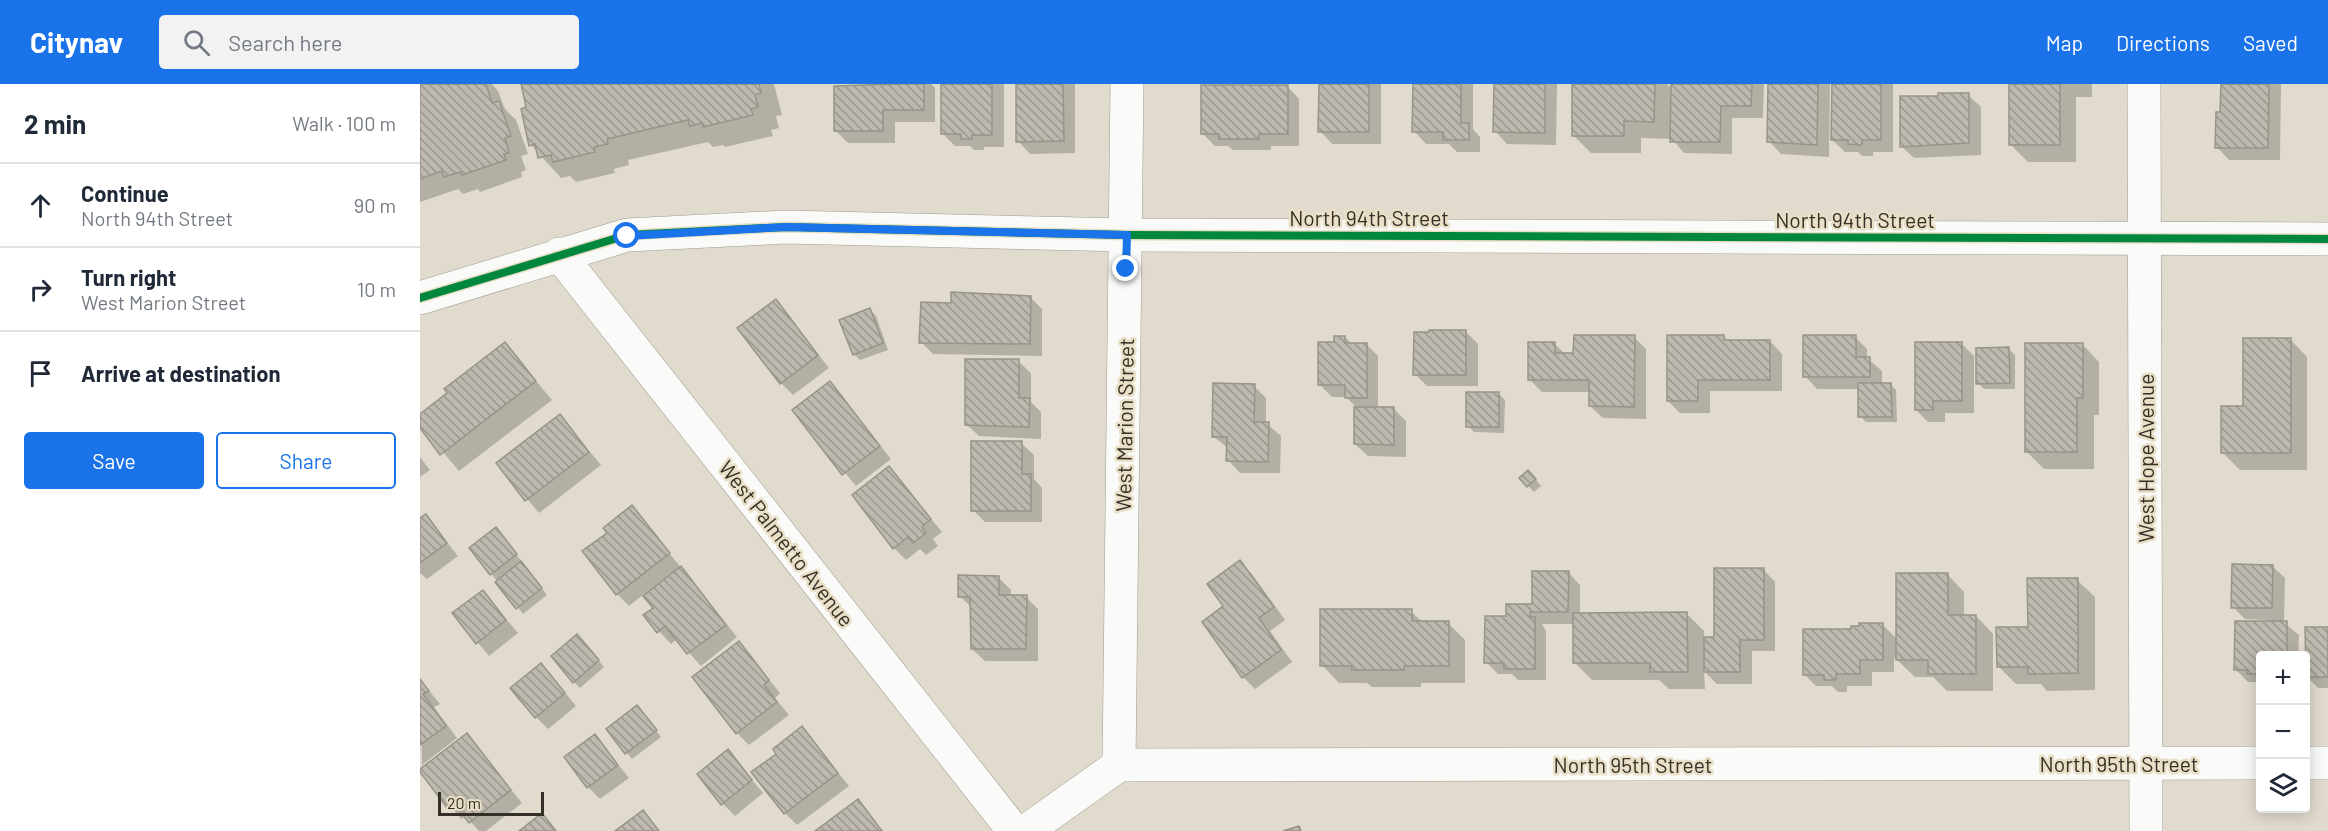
<!DOCTYPE html>
<html lang="en">
<head>
<meta charset="utf-8">
<style>
	:root { --surface:#fff; --page:#f2f2f3; --text:#1f2937; --muted:#747a83; --line:#e0e1e3; --accent:#1a73e8 }
	body { margin:0; font-family:Barlow,sans-serif; background:var(--page); color:var(--text) }
	.controls { position:absolute; right:18px; bottom:18px; display:grid; overflow:hidden; border-radius:6px; box-shadow:0 3px 15px #0003 }
	.controls button { width:54px; height:54px; display:grid; place-items:center; padding:0; border:0; border-bottom:2px solid var(--line); background:var(--surface); color:var(--text); font:30px sans-serif }
	.scale { position:absolute; left:18px; bottom:15px; width:106px; box-sizing:border-box; padding-left:6px; border:3px solid #343027; border-top:0; font-size:16px; line-height:21px; white-space:nowrap; color:#343027; -webkit-text-stroke:4px #e9dec6; paint-order:stroke }
	.stop { position:absolute; width:18px; height:18px; margin:-14px; border:4px solid #1a73e8; border-radius:50%; background:#fff }
	.stop.end { background:#1a73e8; border-color:#fff; box-shadow:0 2px 6px #0008 }
	.list { margin:0; padding:0; list-style:none }
	h2 { display:flex; justify-content:space-between; align-items:center; height:78px; margin:0; padding:0 24px; font-size:26px }
	h2 small { font-size:20px; font-weight:400; color:var(--muted) }
	.list li { display:grid; grid-template-columns:39px 1fr auto; gap:18px; align-items:center; box-sizing:border-box; height:84px; padding:0 24px; border-top:2px solid var(--line) }
	.list b { display:block; font-size:22px; white-space:nowrap }
	.list p { margin:0; font-size:20px; white-space:nowrap; color:var(--muted) }
	.list em { font-size:20px; font-style:normal; color:var(--muted) }
	.actions { display:flex; gap:12px; padding:18px 24px }
	.actions a { flex:1; padding:14px 0; border:2px solid var(--accent); border-radius:6px; text-align:center; font-size:21px; color:var(--accent) }
	.actions .main { background:var(--accent); color:#fff }
	.icon { flex:none; width:33px; height:33px; fill:none; stroke:currentColor; stroke-width:2; stroke-linecap:round; stroke-linejoin:round }
	.map { position:relative; flex:none; width:1908px; height:747px; overflow:hidden }
	header { display:flex; align-items:center; gap:36px; box-sizing:border-box; height:84px; padding:0 30px; background:var(--accent); color:#fff }
	header strong { font-size:28px }
	nav { display:flex; gap:33px; margin-inline-start:auto; font-size:21px }
	.search { width:420px; height:54px; background:var(--page); display:flex; align-items:center; gap:15px; box-sizing:border-box; padding:0 21px; border-radius:6px; color:var(--muted); font-size:22px }
	main { display:flex }
	aside { flex:1; background:var(--surface) }
	.map>svg:first-child { display:block }
	.shadow { fill:#0003 }
	.building { fill:url(#building-back-hatch); stroke:#98948a; stroke-width:1.5 }
	.lines { fill:none; stroke-linecap:round; stroke-linejoin:round }
	.minor-casing { stroke:#9e9a90; stroke-width:34 }
	.minor { stroke:#fafaf8; stroke-width:33 }
	.cycleway-casing { stroke:#e9dec6; stroke-width:11 }
	.cycleway { stroke:#00873e; stroke-width:8 }
	.route { stroke:#1a73e8; stroke-width:8 }
	.labels { text-anchor:middle; dominant-baseline:central; stroke-width:5; stroke-linejoin:round; paint-order:stroke }
	.street-label { font-size:21px; fill:#343027; stroke:#e9dec6 }
</style>
</head>
<body>
<header>
<strong>Citynav</strong>
<div class="search"><svg class="icon" aria-label="search" viewBox="0 0 24 24"><circle cx="10" cy="10" r="6"/><path d="M15 15l6 6"/></svg>Search here</div>
<nav><a>Map</a><a>Directions</a><a>Saved</a></nav>
</header>
<main>
<aside>
<h2>2 min<small>Walk · 100 m</small></h2>
<ul class="list">
<li><svg class="icon" aria-label="ahead" viewBox="0 0 24 24"><path d="M12 20V5M6 11l6-6 6 6"/></svg><div><b>Continue</b><p>North 94th Street</p></div><em>90 m</em></li>
<li><svg class="icon" aria-label="right" viewBox="0 0 24 24"><path d="M7 20v-9h11M14 6l5 5-5 5"/></svg><div><b>Turn right</b><p>West Marion Street</p></div><em>10 m</em></li>
<li><svg class="icon" aria-label="arrive" viewBox="0 0 24 24"><path d="M6 21V4h12l-3 4 3 4H6"/></svg><div><b>Arrive at destination</b></div></li>
</ul>
<div class="actions"><a class="main">Save</a><a>Share</a></div>
</aside>
<div class="map">
<svg width="1908" height="747" viewBox="0 0 1908 747">
	<defs>
		<pattern id="building-back-hatch" width="6" height="6" patternUnits="userSpaceOnUse" patternTransform="scale(1.5)"><rect width="6" height="6" fill="#beb9af"/><path d="M-1 5l2 2M0 0l6 6M5-1l2 2" fill="none" stroke="#9b978e"/></pattern>
	</defs>
	<rect width="100%" height="100%" fill="#e1dbce"/>
	<g class="shadow">
		<polygon points="0,0 72,0 78,7 85,25 96,36 108,70 101,72 106,86 101,88 102,93 60,108 58,105 43,110 38,105 0,118"/>
		<polygon points="103,0 354,0 362,31 356,32 359,44 351,46 353,52 305,63 303,61 293,63 288,58 208,76 209,81 194,85 195,89 156,98 150,92 141,94 111,61 108,24"/>
		<polygon points="483,0 511,0 515,4 515,38 475,38 475,59 428,59 415,46"/>
		<polygon points="522,0 584,0 584,63 564,63 564,66 554,66 550,62 535,62 523,50"/>
		<polygon points="597,0 655,0 655,69 610,70 598,57"/>
		<polygon points="900,0 961,0 961,60 912,60 900,47"/>
		<polygon points="994,0 1053,0 1053,45 1060,53 1060,68 1037,68 1029,60 1006,60 994,47"/>
		<polygon points="1076,0 1137,0 1136,61 1087,60 1075,47"/>
		<polygon points="1154,0 1247,0 1252,6 1252,0 1344,0 1343,34 1312,34 1312,70 1264,69 1252,55 1221,54 1221,69 1171,69 1153,51"/>
		<polygon points="1350,0 1410,0 1409,73 1361,70 1349,57"/>
		<polygon points="1413,0 1473,0 1473,68 1453,68 1453,72 1442,72 1438,68 1425,68 1412,56"/>
		<polygon points="1590,0 1672,0 1672,13 1656,13 1656,78 1608,78 1590,60"/>
		<polygon points="1802,0 1861,0 1860,76 1809,76 1797,63 1802,29"/>
		<polygon points="867,2 879,15 879,62 851,62 851,66 813,66 808,62 795,62 783,50"/>
		<polygon points="1548,11 1561,23 1561,71 1494,74 1481,62"/>
		<polygon points="610,213 622,225 622,272 513,270 501,258 532,220"/>
		<polygon points="356,217 409,284 373,311 361,299"/>
		<polygon points="450,226 456,232 468,266 440,276 434,270"/>
		<polygon points="1046,248 1058,260 1058,302 1007,302 995,290"/>
		<polygon points="1304,252 1308,257 1350,257 1362,270 1362,307 1290,307 1290,329 1260,329 1248,317"/>
		<polygon points="925,253 932,260 946,260 958,272 958,325 974,325 986,337 986,373 948,372 935,360 936,323 926,313 912,313 899,300"/>
		<polygon points="1214,253 1226,265 1226,335 1183,334 1170,322 1170,308 1122,308 1110,296 1135,260 1145,270 1155,270"/>
		<polygon points="1435,253 1447,265 1447,274 1462,287 1462,300 1470,300 1476,306 1477,338 1446,338 1440,332 1440,305 1397,305 1385,292"/>
		<polygon points="1870,255 1887,273 1887,386 1820,386 1802,368 1824,324"/>
		<polygon points="85,260 132,316 39,387 0,341 0,332"/>
		<polygon points="1542,260 1554,272 1554,329 1525,329 1525,338 1508,338 1496,326"/>
		<polygon points="1662,260 1679,278 1679,331 1674,331 1674,385 1624,385 1606,367"/>
		<polygon points="1589,265 1595,271 1595,305 1564,305 1558,299"/>
		<polygon points="598,277 611,289 611,318 621,328 621,355 559,352 546,340"/>
		<polygon points="410,299 471,375 436,402 374,327"/>
		<polygon points="834,302 846,314 846,339 861,352 860,389 820,389 808,376 808,364 793,352"/>
		<polygon points="1079,310 1085,316 1084,349 1054,348 1048,342"/>
		<polygon points="140,332 181,381 119,429 78,380"/>
		<polygon points="601,359 614,371 614,395 622,404 622,438 565,438 553,426"/>
		<polygon points="0,373 10,386 0,393"/>
		<polygon points="469,384 522,448 513,455 518,462 506,471 500,465 486,476 474,464"/>
		<polygon points="1114,393 1121,402 1114,408 1101,394"/>
		<polygon points="212,423 317,553 281,582 257,555 251,560 225,532 235,524 224,510 209,522 197,510 189,449"/>
		<polygon points="6,432 38,472 7,495 0,489 0,436"/>
		<polygon points="82,451 127,511 103,530 51,464"/>
		<polygon points="820,478 832,490 865,536 850,547 872,578 835,605 823,593 806,523"/>
		<polygon points="1852,482 1865,494 1864,539 1879,551 1878,572 1840,572 1840,601 1837,598 1828,598 1815,585 1848,536 1825,535 1813,523"/>
		<polygon points="1343,485 1355,498 1355,567 1332,567 1332,600 1297,600 1284,587 1285,605 1249,605 1239,596 1172,596 1154,578 1154,540 1122,540 1126,547 1126,596 1098,596 1092,590 1078,590 1066,578 1087,534 1114,522 1148,488 1160,501 1160,531 1267,530 1284,547 1284,555 1296,555"/>
		<polygon points="1527,490 1544,508 1544,532 1556,532 1573,550 1573,607 1527,607 1513,593 1495,593 1474,573 1474,588 1452,588 1452,602 1427,602 1427,608 1418,608 1412,602 1396,602 1384,590 1432,547 1462,540 1477,555"/>
		<polygon points="578,493 591,506 591,512 606,513 618,525 618,577 565,577 552,565 552,524 540,512"/>
		<polygon points="1657,496 1675,513 1675,606 1627,607 1621,600 1596,600 1579,583 1609,544"/>
		<polygon points="63,508 98,549 69,572 34,530"/>
		<polygon points="991,527 1003,539 1028,539 1045,556 1045,599 1001,599 1001,603 952,603 947,599 919,599 902,581"/>
		<polygon points="1886,544 1908,544 1908,604 1898,604 1886,592"/>
		<polygon points="163,558 184,583 160,604 154,598"/>
		<polygon points="319,559 360,609 355,614 369,631 329,661 317,649"/>
		<polygon points="133,594 156,622 128,645 116,633"/>
		<polygon points="0,596 20,620 14,623 37,654 2,681"/>
		<polygon points="223,629 241,653 212,675 188,645"/>
		<polygon points="382,644 429,702 377,741 365,729 358,670"/>
		<polygon points="47,651 102,719 66,747 59,747 45,732 41,735 1,687"/>
		<polygon points="175,652 209,694 180,715 168,703"/>
		<polygon points="308,667 343,709 315,732 303,720"/>
		<polygon points="437,717 463,747 397,747"/>
	</g>
	<g class="building">
		<polygon points="0,0 66,0 72,19 79,17 91,52 85,54 89,69 84,70 86,76 42,91 40,88 24,93 22,87 0,95"/>
		<polygon points="101,0 339,0 341,9 335,11 338,23 331,25 333,31 283,43 282,39 270,42 268,36 187,55 188,60 174,63 175,68 133,78 131,71 118,74 115,60 109,62 101,25 106,23"/>
		<polygon points="482,0 504,0 504,26 463,26 463,47 414,47 414,2"/>
		<polygon points="521,0 572,0 572,51 552,51 552,55 541,55 541,50 521,50"/>
		<polygon points="596,0 643,0 644,57 596,58"/>
		<polygon points="899,0 949,0 949,48 898,48"/>
		<polygon points="993,0 1041,0 1041,39 1049,39 1049,56 1023,56 1023,48 992,48"/>
		<polygon points="1074,0 1125,0 1125,49 1073,48"/>
		<polygon points="1152,0 1235,0 1234,38 1204,37 1204,52 1152,52"/>
		<polygon points="1251,0 1332,0 1331,22 1301,22 1300,58 1250,58"/>
		<polygon points="1348,0 1398,0 1397,61 1347,58"/>
		<polygon points="1412,0 1461,0 1461,56 1442,56 1442,61 1428,60 1428,56 1411,56"/>
		<rect x="1589" y="0" width="51" height="61"/>
		<polygon points="1801,0 1849,0 1848,64 1795,64 1796,28 1800,28"/>
		<polygon points="781,1 868,1 868,50 839,50 839,55 799,55 799,50 781,50"/>
		<polygon points="1518,9 1549,9 1549,59 1480,63 1480,12 1518,12"/>
		<polygon points="531,208 611,212 610,260 499,259 501,218 531,219"/>
		<polygon points="356,215 398,271 360,300 317,244"/>
		<polygon points="450,224 463,259 433,271 419,236"/>
		<polygon points="1009,246 1046,246 1046,291 993,291 994,248 1009,248"/>
		<polygon points="1154,251 1215,251 1214,323 1169,322 1169,296 1108,296 1108,258 1135,258 1135,269 1153,269"/>
		<polygon points="1247,251 1304,251 1304,256 1350,256 1350,296 1278,296 1278,317 1247,317"/>
		<polygon points="1383,251 1436,251 1436,273 1450,273 1450,293 1383,293"/>
		<polygon points="914,252 925,252 925,259 947,259 947,314 925,314 925,301 898,301 898,258 914,258"/>
		<polygon points="1823,254 1871,254 1871,369 1801,369 1801,322 1823,322"/>
		<polygon points="85,258 116,297 20,371 0,344 0,330 27,309 24,305"/>
		<polygon points="1495,258 1542,258 1542,317 1513,317 1513,326 1495,326"/>
		<polygon points="1605,259 1663,259 1663,314 1657,314 1657,368 1605,368"/>
		<polygon points="1589,263 1590,299 1556,300 1556,264"/>
		<polygon points="545,275 599,275 599,314 610,314 609,343 545,341"/>
		<polygon points="410,297 460,362 422,391 372,326"/>
		<polygon points="793,299 835,300 834,338 849,338 848,378 806,377 807,353 792,353"/>
		<polygon points="1438,299 1471,299 1472,333 1438,333"/>
		<rect x="1046" y="308" width="33" height="35"/>
		<polygon points="934,323 974,323 974,361 934,360"/>
		<polygon points="140,330 169,368 105,417 76,379"/>
		<polygon points="551,357 602,357 602,390 611,390 611,427 551,427"/>
		<polygon points="469,382 511,435 502,443 506,449 493,459 488,453 473,465 432,411"/>
		<polygon points="1108,386 1116,395 1107,403 1099,394"/>
		<polygon points="212,421 250,469 196,511 162,467 187,449 183,444"/>
		<polygon points="6,430 27,459 0,479 0,434"/>
		<polygon points="76,443 97,470 70,491 49,464"/>
		<polygon points="820,476 854,523 839,534 861,566 822,594 782,538 803,522 787,500"/>
		<polygon points="101,477 122,504 96,525 75,498"/>
		<polygon points="1812,480 1853,481 1852,524 1811,524"/>
		<polygon points="261,482 306,541 267,570 245,542 237,549 223,531 233,524 223,512"/>
		<polygon points="1294,484 1344,484 1344,556 1320,556 1320,588 1284,588 1284,553 1294,553"/>
		<polygon points="1112,487 1149,487 1148,528 1110,528 1110,533 1115,533 1115,585 1084,585 1084,579 1064,579 1065,532 1086,532 1086,520 1112,520"/>
		<polygon points="1476,489 1528,489 1528,531 1556,531 1556,590 1508,590 1508,576 1476,576"/>
		<polygon points="538,491 579,492 579,511 607,511 606,565 551,565 550,513 538,513"/>
		<polygon points="1607,494 1658,494 1658,589 1608,590 1608,583 1577,583 1576,543 1608,543"/>
		<polygon points="63,506 86,536 56,560 32,529"/>
		<polygon points="900,525 992,525 992,537 1029,537 1029,582 984,582 984,586 932,586 932,582 900,582"/>
		<polygon points="1267,528 1268,588 1230,588 1230,579 1153,579 1153,529"/>
		<polygon points="1815,537 1867,537 1867,572 1840,572 1840,590 1827,590 1828,586 1814,586"/>
		<polygon points="1439,539 1463,539 1463,576 1440,576 1440,590 1416,590 1416,596 1404,596 1404,591 1383,591 1383,545 1431,545 1431,542 1439,542"/>
		<polygon points="1885,543 1908,543 1908,593 1886,593"/>
		<polygon points="157,550 179,576 153,599 131,572"/>
		<polygon points="319,557 349,596 344,601 357,618 316,650 272,593"/>
		<polygon points="121,579 145,609 115,634 90,604"/>
		<polygon points="0,595 9,607 3,610 26,642 0,661"/>
		<polygon points="217,621 237,646 205,670 186,645"/>
		<polygon points="382,642 418,689 364,730 331,688 356,670 353,665"/>
		<polygon points="47,649 91,706 49,739 33,719 27,724 0,688 0,685"/>
		<polygon points="175,650 198,681 167,704 144,673"/>
		<polygon points="308,665 332,696 301,721 277,690"/>
		<polygon points="438,715 462,747 395,747"/>
		<polygon points="223,726 239,747 195,747"/>
		<polygon points="122,729 136,747 99,747"/>
		<polygon points="879,742 881,747 863,747"/>
	</g>
	<g class="lines">
		<g class="minor-casing">
			<g id="minor">
				<polyline points="1724,0 1726,747"/>
				<polyline points="139,170 594,747"/>
				<polyline points="0,214 207,151 366,143 707,151 1908,155"/>
				<polyline points="1886,679 1908,679"/>
				<polyline points="699,681 707,0"/>
				<polyline points="606,747 699,681 1840,679"/>
			</g>
		</g>
		<use href="#minor" class="minor"/>
		<g class="cycleway-casing">
			<polyline id="cycleway" points="0,214 207,151 366,143 707,151 1908,155"/>
		</g>
		<use href="#cycleway" class="cycleway"/>
	</g>
	<g class="lines">
		<polyline class="route" points="207,152 366,143 707,151 706,185"/>
	</g>
	<g class="labels">
		<g class="street-label">
			<text x="949" y="133">North 94th Street</text>
			<text x="1435" y="135">North 94th Street</text>
			<text transform="translate(704 341) rotate(-89)">West Marion Street</text>
			<text transform="translate(1725 374) rotate(-90)">West Hope Avenue</text>
			<text transform="translate(367 459) rotate(52)">West Palmetto Avenue</text>
			<text x="1699" y="679">North 95th Street</text>
			<text x="1213" y="680">North 95th Street</text>
		</g>
	</g>
</svg>
<div class="controls">
<button>+</button>
<button>−</button>
<button><svg class="icon" aria-label="layers" viewBox="0 0 24 24"><path d="M12 4l9 5-9 5-9-5zM3 14l9 5 9-5"/></svg></button>
</div>
<div class="scale">20 m</div>
<div class="stop" style="left:207px;top:152px"></div>
<div class="stop end" style="left:706px;top:185px"></div>
</div>
</main>
</body>
</html>
